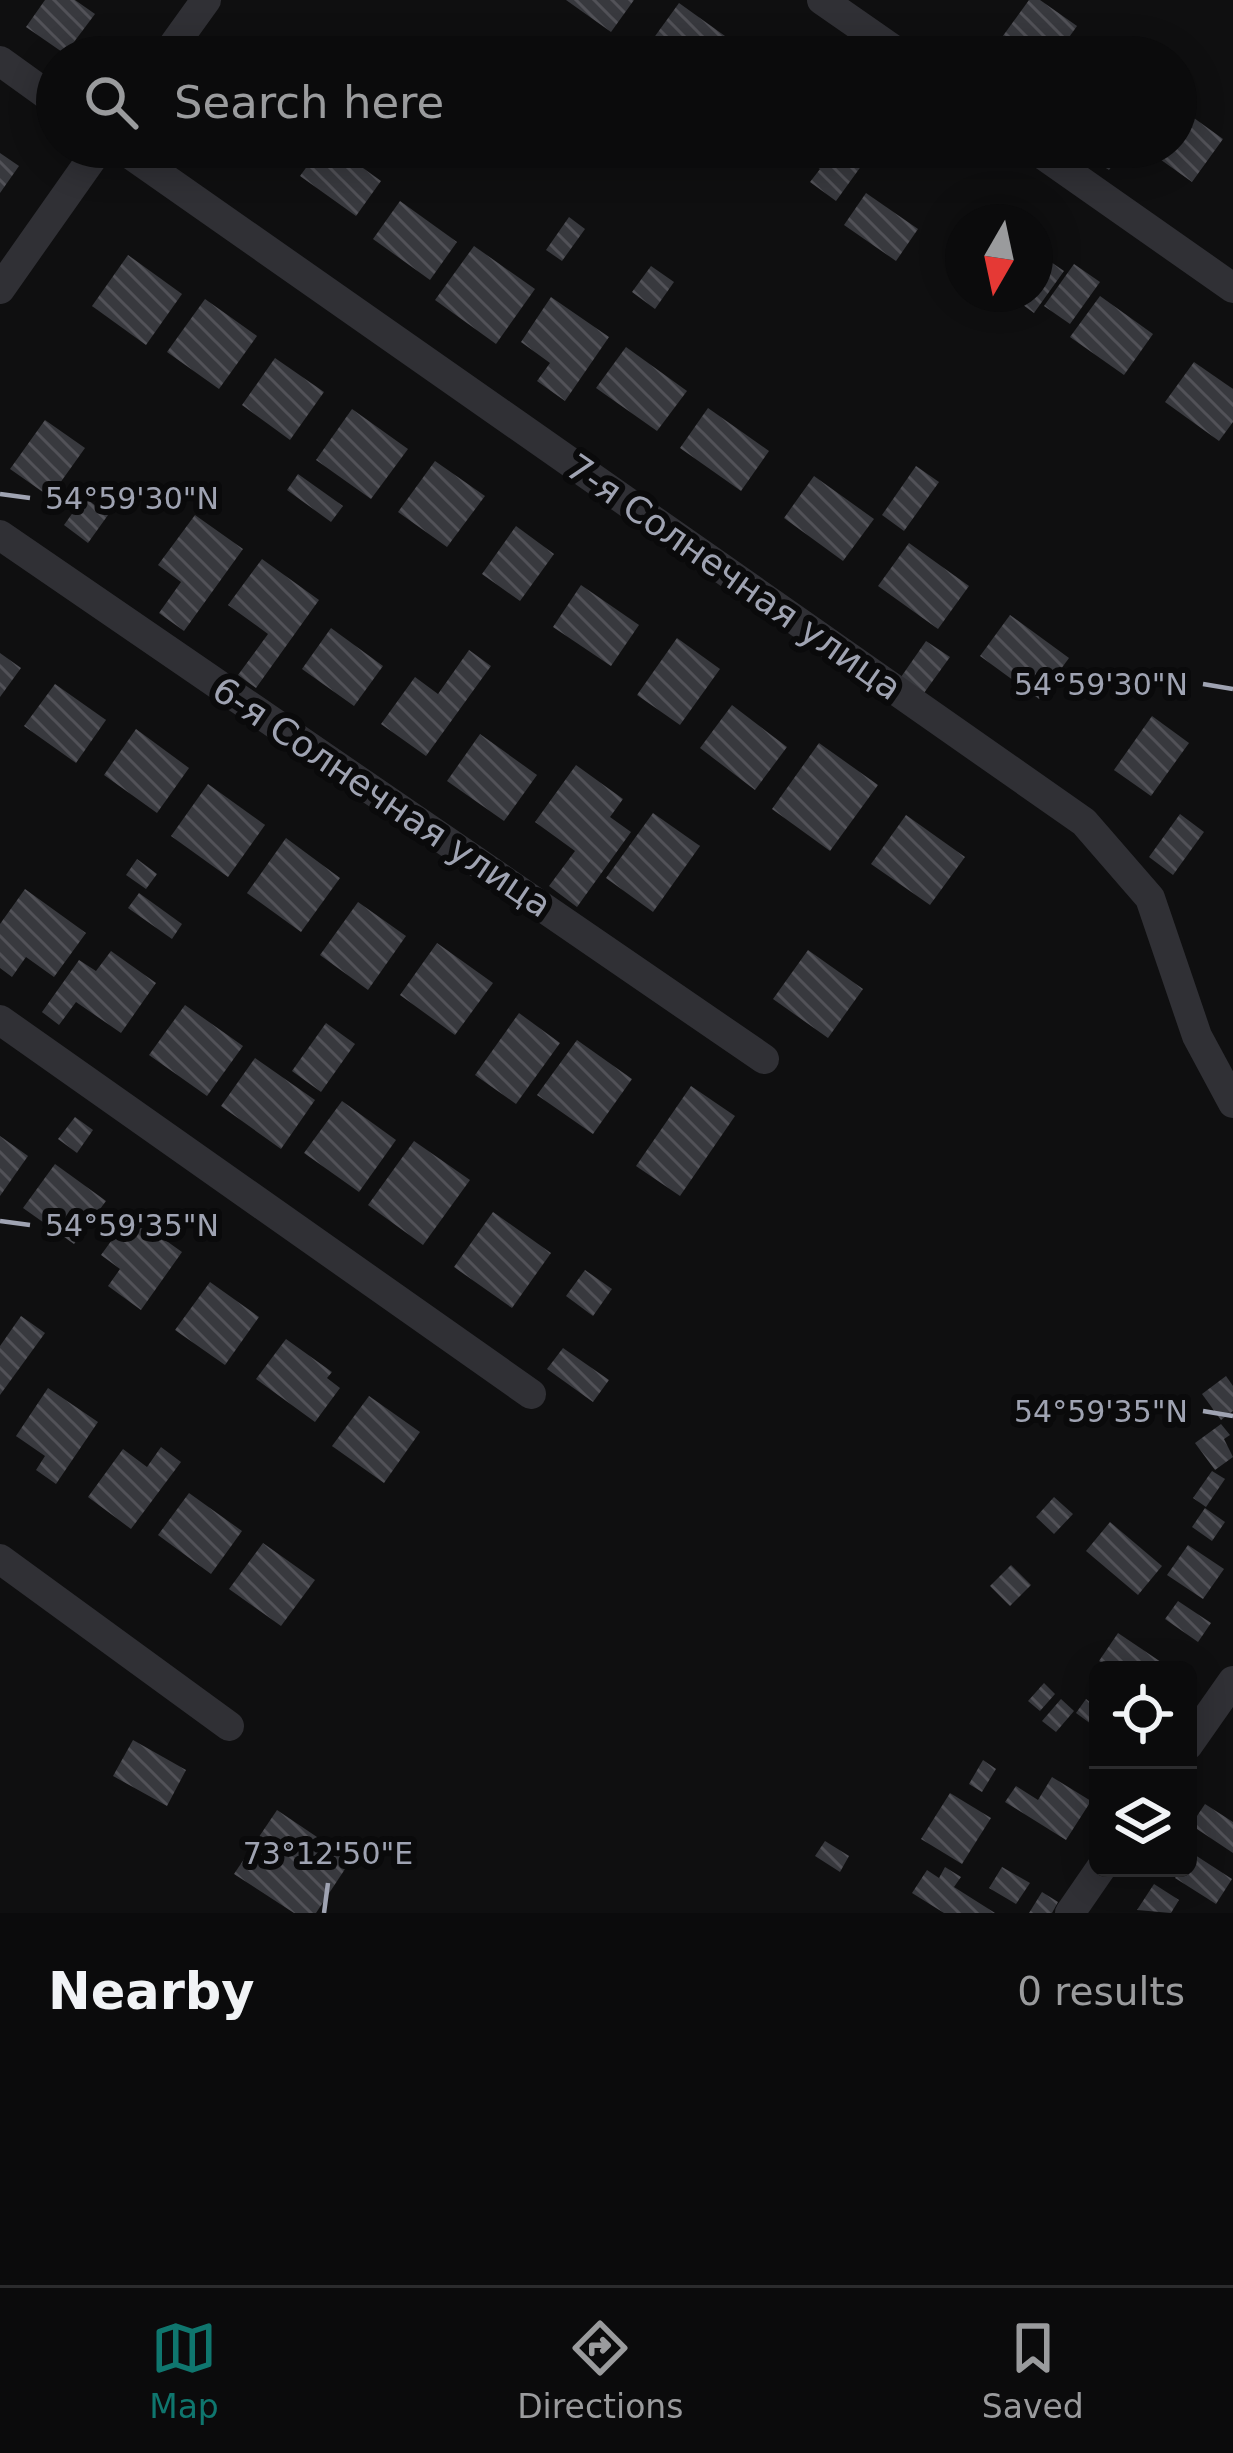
<!DOCTYPE html>
<html lang="en">
<head>
<meta charset="utf-8">
<style>
	:root { --surface:#0b0b0c; --page:#141415; --text:#f1f3f6; --muted:#9a9b9d; --line:#2b2b2d; --accent:#0f766e }
	body { margin:0; font-family:"DejaVu Sans",sans-serif; background:var(--page); color:var(--text) }
	.controls { position:absolute; right:36px; bottom:36px; display:grid; overflow:hidden; border-radius:18px; box-shadow:0 6px 30px #0003 }
	.controls button { width:108px; height:108px; display:grid; place-items:center; padding:0; border:0; border-bottom:3px solid var(--line); background:var(--surface); color:var(--text); font:60px sans-serif }
	.compass { position:absolute; left:945px; top:204px; width:108px; height:108px; border-radius:50%; background:var(--surface); box-shadow:0 6px 30px #0003; rotate:189deg }
	.list { margin:0; padding:0; list-style:none }
	h2 { display:flex; justify-content:space-between; align-items:center; height:156px; margin:0; padding:0 48px; font-size:51px }
	h2 small { font-size:39px; font-weight:400; color:var(--muted) }
	.icon { flex:none; width:66px; height:66px; fill:none; stroke:currentColor; stroke-width:2; stroke-linecap:round; stroke-linejoin:round }
	.map { position:relative; flex:none; width:1233px; height:1913px; overflow:hidden }
	.search { position:absolute; background:var(--surface); box-shadow:0 6px 30px #0003; left:36px; right:36px; top:36px; height:132px; display:flex; align-items:center; gap:30px; box-sizing:border-box; padding:0 42px; border-radius:66px; color:var(--muted); font-size:45px }
	.sheet { height:372px; background:var(--surface) }
	nav { display:flex; justify-content:space-around; align-items:center; box-sizing:border-box; height:168px; border-top:3px solid var(--line); background:var(--surface); font-size:33px; color:var(--muted) }
	nav a { display:grid; justify-items:center; gap:6px }
	nav .on { color:var(--accent) }
	.map>svg:first-child { display:block }
	.building { fill:url(#building-back-hatch) }
	.lines { fill:none; stroke-linecap:round; stroke-linejoin:round }
	.street { stroke:#303035; stroke-width:30 }
	.ticks { fill:none; stroke:#9fa3b2; stroke-width:4.5 }
	.labels { text-anchor:middle; dominant-baseline:central; stroke-width:12; stroke-linejoin:round; paint-order:stroke }
	.street-label { font-size:36px; fill:#9fa3b2; stroke:#0a0a0b }
	.ticks-label { font-size:30px; text-anchor:middle; fill:#9fa3b2; stroke:#0a0a0b; stroke-width:12; stroke-linejoin:round; paint-order:stroke }
</style>
</head>
<body>
<div class="map">
<svg width="1233" height="1913" viewBox="0 0 1233 1913">
	<defs>
		<pattern id="building-back-hatch" width="6" height="6" patternUnits="userSpaceOnUse" patternTransform="scale(3)"><rect width="6" height="6" fill="#38393e"/><path d="M-1 5l2 2M0 0l6 6M5-1l2 2" fill="none" stroke="#525258"/></pattern>
	</defs>
	<rect width="100%" height="100%" fill="#0f0f10"/>
	<g class="building">
		<polygon points="45,0 75,0 95,14 65,54 26,27"/>
		<polygon points="566,0 634,0 611,32"/>
		<polygon points="1029,0 1040,0 1077,26 1055,57 1016,57 997,44"/>
		<polygon points="679,3 725,36 710,57 655,57 645,50"/>
		<polygon points="1176,105 1223,139 1192,182 1143,147 1176,147"/>
		<polygon points="249,147 291,147 277,167"/>
		<polygon points="321,147 334,147 381,181 356,216 300,176"/>
		<polygon points="798,147 875,147 836,201 810,182 820,169 795,151"/>
		<polygon points="1098,147 1123,151 1109,170 1090,157"/>
		<polygon points="0,153 19,166 0,193"/>
		<polygon points="866,193 918,229 896,261 844,225"/>
		<polygon points="400,201 457,242 430,280 373,239"/>
		<polygon points="569,217 585,229 562,261 546,250"/>
		<polygon points="474,246 535,289 496,344 435,300"/>
		<polygon points="1035,251 1064,271 1034,313 1008,294 1035,294"/>
		<polygon points="128,255 182,294 146,345 92,306"/>
		<polygon points="1074,264 1100,282 1070,324 1044,306"/>
		<polygon points="651,266 674,282 655,309 632,292"/>
		<polygon points="1100,296 1153,334 1124,375 1070,337"/>
		<polygon points="551,297 609,337 565,401 537,381 550,363 521,342"/>
		<polygon points="205,299 257,336 219,389 167,352"/>
		<polygon points="626,347 687,391 657,431 596,388"/>
		<polygon points="275,358 324,392 290,440 242,405"/>
		<polygon points="1194,362 1233,389 1233,422 1219,441 1165,402"/>
		<polygon points="708,408 769,451 741,491 680,448"/>
		<polygon points="352,409 408,449 371,499 316,460"/>
		<polygon points="45,420 85,448 50,497 10,469"/>
		<polygon points="435,461 485,496 447,547 398,512"/>
		<polygon points="916,466 939,482 904,531 882,515"/>
		<polygon points="298,474 343,506 331,522 287,490"/>
		<polygon points="814,476 874,519 843,561 784,518"/>
		<polygon points="84,497 108,515 88,543 64,525"/>
		<polygon points="195,515 243,549 184,631 159,613 181,582 158,565"/>
		<polygon points="516,526 554,554 520,601 482,574"/>
		<polygon points="909,543 969,586 938,629 878,586"/>
		<polygon points="262,559 319,600 256,688 238,675 268,634 228,605"/>
		<polygon points="581,585 639,625 611,666 553,627"/>
		<polygon points="1010,615 1069,658 1039,699 980,656"/>
		<polygon points="331,628 383,666 354,706 302,669"/>
		<polygon points="677,638 720,669 680,725 637,695"/>
		<polygon points="926,641 950,657 924,693 901,677"/>
		<polygon points="469,650 491,666 426,756 381,724 415,677 438,694"/>
		<polygon points="0,653 21,668 0,697"/>
		<polygon points="55,684 106,720 76,763 24,726"/>
		<polygon points="732,705 787,747 755,790 700,748"/>
		<polygon points="1152,716 1189,743 1151,796 1114,770"/>
		<polygon points="136,729 189,768 157,813 104,775"/>
		<polygon points="480,734 537,775 504,821 447,781"/>
		<polygon points="819,743 878,785 830,851 772,809"/>
		<polygon points="576,765 623,799 610,817 631,832 577,907 549,886 575,851 535,822"/>
		<polygon points="208,784 265,825 228,877 171,836"/>
		<polygon points="653,813 700,846 653,912 606,878"/>
		<polygon points="1180,814 1204,832 1173,875 1149,857"/>
		<polygon points="906,815 965,857 930,905 871,864"/>
		<polygon points="286,838 340,878 301,932 247,893"/>
		<polygon points="137,859 157,874 146,889 126,875"/>
		<polygon points="25,889 86,933 54,977 26,957 12,977 0,968 0,924"/>
		<polygon points="139,893 182,924 172,939 128,908"/>
		<polygon points="358,902 406,936 368,990 320,955"/>
		<polygon points="437,943 493,983 455,1035 400,995"/>
		<polygon points="808,950 863,989 828,1038 773,999"/>
		<polygon points="111,951 156,983 121,1033 76,1002 59,1025 42,1012 79,960 96,971"/>
		<polygon points="185,1005 243,1046 207,1096 149,1055"/>
		<polygon points="519,1013 560,1043 516,1104 475,1075"/>
		<polygon points="326,1023 355,1044 321,1092 292,1071"/>
		<polygon points="577,1040 632,1079 593,1134 537,1095"/>
		<polygon points="255,1058 315,1100 281,1149 221,1106"/>
		<polygon points="691,1086 735,1116 680,1196 636,1166"/>
		<polygon points="342,1101 396,1140 359,1192 304,1153"/>
		<polygon points="75,1117 93,1130 77,1153 58,1139"/>
		<polygon points="0,1136 28,1156 0,1196"/>
		<polygon points="414,1141 470,1180 423,1245 368,1205"/>
		<polygon points="55,1164 106,1201 74,1244 23,1208"/>
		<polygon points="493,1212 551,1253 512,1308 454,1267"/>
		<polygon points="130,1215 182,1252 141,1310 108,1286 120,1269 101,1255"/>
		<polygon points="585,1270 612,1289 593,1316 566,1296"/>
		<polygon points="210,1282 259,1317 225,1365 175,1330"/>
		<polygon points="21,1316 45,1333 0,1395 0,1346"/>
		<polygon points="286,1339 332,1372 327,1378 340,1388 315,1422 256,1379"/>
		<polygon points="563,1348 609,1380 593,1402 547,1369"/>
		<polygon points="1226,1376 1233,1386 1233,1411 1221,1420 1202,1394"/>
		<polygon points="48,1388 98,1422 56,1484 36,1470 45,1456 16,1436"/>
		<polygon points="369,1396 420,1432 384,1483 332,1446"/>
		<polygon points="1221,1424 1230,1435 1224,1439 1233,1457 1215,1470 1195,1443"/>
		<polygon points="161,1447 181,1462 131,1529 88,1497 123,1449 147,1467"/>
		<polygon points="1212,1471 1225,1479 1206,1507 1193,1498"/>
		<polygon points="189,1493 242,1531 211,1574 158,1535"/>
		<polygon points="1054,1497 1073,1514 1054,1534 1036,1517"/>
		<polygon points="1205,1508 1225,1522 1212,1541 1192,1527"/>
		<polygon points="1110,1522 1162,1566 1138,1595 1086,1551"/>
		<polygon points="263,1543 315,1580 281,1626 229,1589"/>
		<polygon points="1188,1545 1224,1569 1203,1599 1167,1575"/>
		<polygon points="1011,1565 1031,1585 1010,1606 990,1586"/>
		<polygon points="1178,1601 1211,1623 1198,1642 1165,1619"/>
		<polygon points="1118,1633 1161,1662 1155,1670 1111,1670 1099,1661"/>
		<polygon points="1044,1683 1055,1694 1040,1711 1028,1701"/>
		<polygon points="1061,1699 1074,1711 1056,1732 1042,1721"/>
		<polygon points="1086,1699 1098,1708 1098,1729 1076,1713"/>
		<polygon points="133,1740 186,1770 167,1806 113,1776"/>
		<polygon points="983,1760 996,1769 982,1792 969,1784"/>
		<polygon points="1052,1777 1091,1801 1066,1840 1005,1802 1016,1786 1038,1800"/>
		<polygon points="950,1793 991,1818 962,1864 921,1839"/>
		<polygon points="1205,1804 1233,1822 1233,1853 1191,1825"/>
		<polygon points="277,1810 351,1860 316,1913 294,1913 234,1874"/>
		<polygon points="825,1841 849,1856 840,1872 815,1856"/>
		<polygon points="1192,1853 1232,1879 1216,1904 1175,1878 1182,1868 1188,1868"/>
		<polygon points="945,1867 961,1877 954,1887 995,1913 944,1913 912,1893 927,1870 939,1878"/>
		<polygon points="1002,1867 1030,1883 1016,1904 989,1888"/>
		<polygon points="1154,1884 1179,1900 1171,1913 1137,1910"/>
		<polygon points="1042,1892 1058,1902 1052,1913 1029,1913"/>
	</g>
	<g class="lines">
		<g class="street">
			<polyline points="822,0 904,57"/>
			<polyline points="165,57 206,0"/>
			<polyline points="0,61 57,102"/>
			<polyline points="120,147 1084,822 1150,898 1197,1036 1233,1103"/>
			<polyline points="1032,147 1233,288"/>
			<polyline points="0,289 100,147"/>
			<polyline points="0,535 764,1059"/>
			<polyline points="0,1020 531,1394"/>
			<polyline points="0,1559 229,1726"/>
			<polyline points="1188,1745 1233,1681"/>
			<polyline points="1070,1913 1101,1868"/>
		</g>
	</g>
	<path class="ticks" d="M 0,494 L 30,498M 1203,684 L 1233,689M 0,1221 L 30,1225M 1203,1411 L 1233,1416M 324,1913 L 328,1883"/>
	<g class="labels">
		<g class="street-label">
			<text transform="translate(734 577) rotate(35)">7-я Солнечная улица</text>
			<text transform="translate(382 797) rotate(34)">6-я Солнечная улица</text>
		</g>
	</g>
	<g class="ticks-label">
		<text x="132" y="509">54°59'30"N</text>
		<text x="1101" y="695">54°59'30"N</text>
		<text x="132" y="1236">54°59'35"N</text>
		<text x="1101" y="1422">54°59'35"N</text>
		<text x="328" y="1864">73°12'50"E</text>
	</g>
</svg>
<div class="controls">
<button><svg class="icon" aria-label="locate" viewBox="0 0 24 24"><circle cx="12" cy="12" r="6"/><path d="M12 2v4M12 18v4M2 12h4M18 12h4"/></svg></button>
<button><svg class="icon" aria-label="layers" viewBox="0 0 24 24"><path d="M12 4l9 5-9 5-9-5zM3 14l9 5 9-5"/></svg></button>
</div>
<svg class="compass" viewBox="-18 -18 36 36"><path d="M0-13l5 13h-10z" fill="#e53935"/><path d="M0 13l5-13h-10z" fill="#9a9b9d"/></svg>
<div class="search"><svg class="icon" aria-label="search" viewBox="0 0 24 24"><circle cx="10" cy="10" r="6"/><path d="M15 15l6 6"/></svg>Search here</div>
</div>
<section class="sheet">
<h2>Nearby<small>0 results</small></h2>
<ul class="list">
</ul>
</section>
<nav>
<a class="on"><svg class="icon" aria-label="map" viewBox="0 0 24 24"><path d="M3 6l6-2 6 2 6-2v14l-6 2-6-2-6 2zM9 4v14M15 6v14"/></svg>Map</a>
<a><svg class="icon" aria-label="directions" viewBox="0 0 24 24"><path d="M12 3l9 9-9 9-9-9zM9 14v-3h6M13 9l2 2-2 2"/></svg>Directions</a>
<a><svg class="icon" aria-label="saved" viewBox="0 0 24 24"><path d="M7 4h10v16l-5-4-5 4z"/></svg>Saved</a>
</nav>
</body>
</html>
